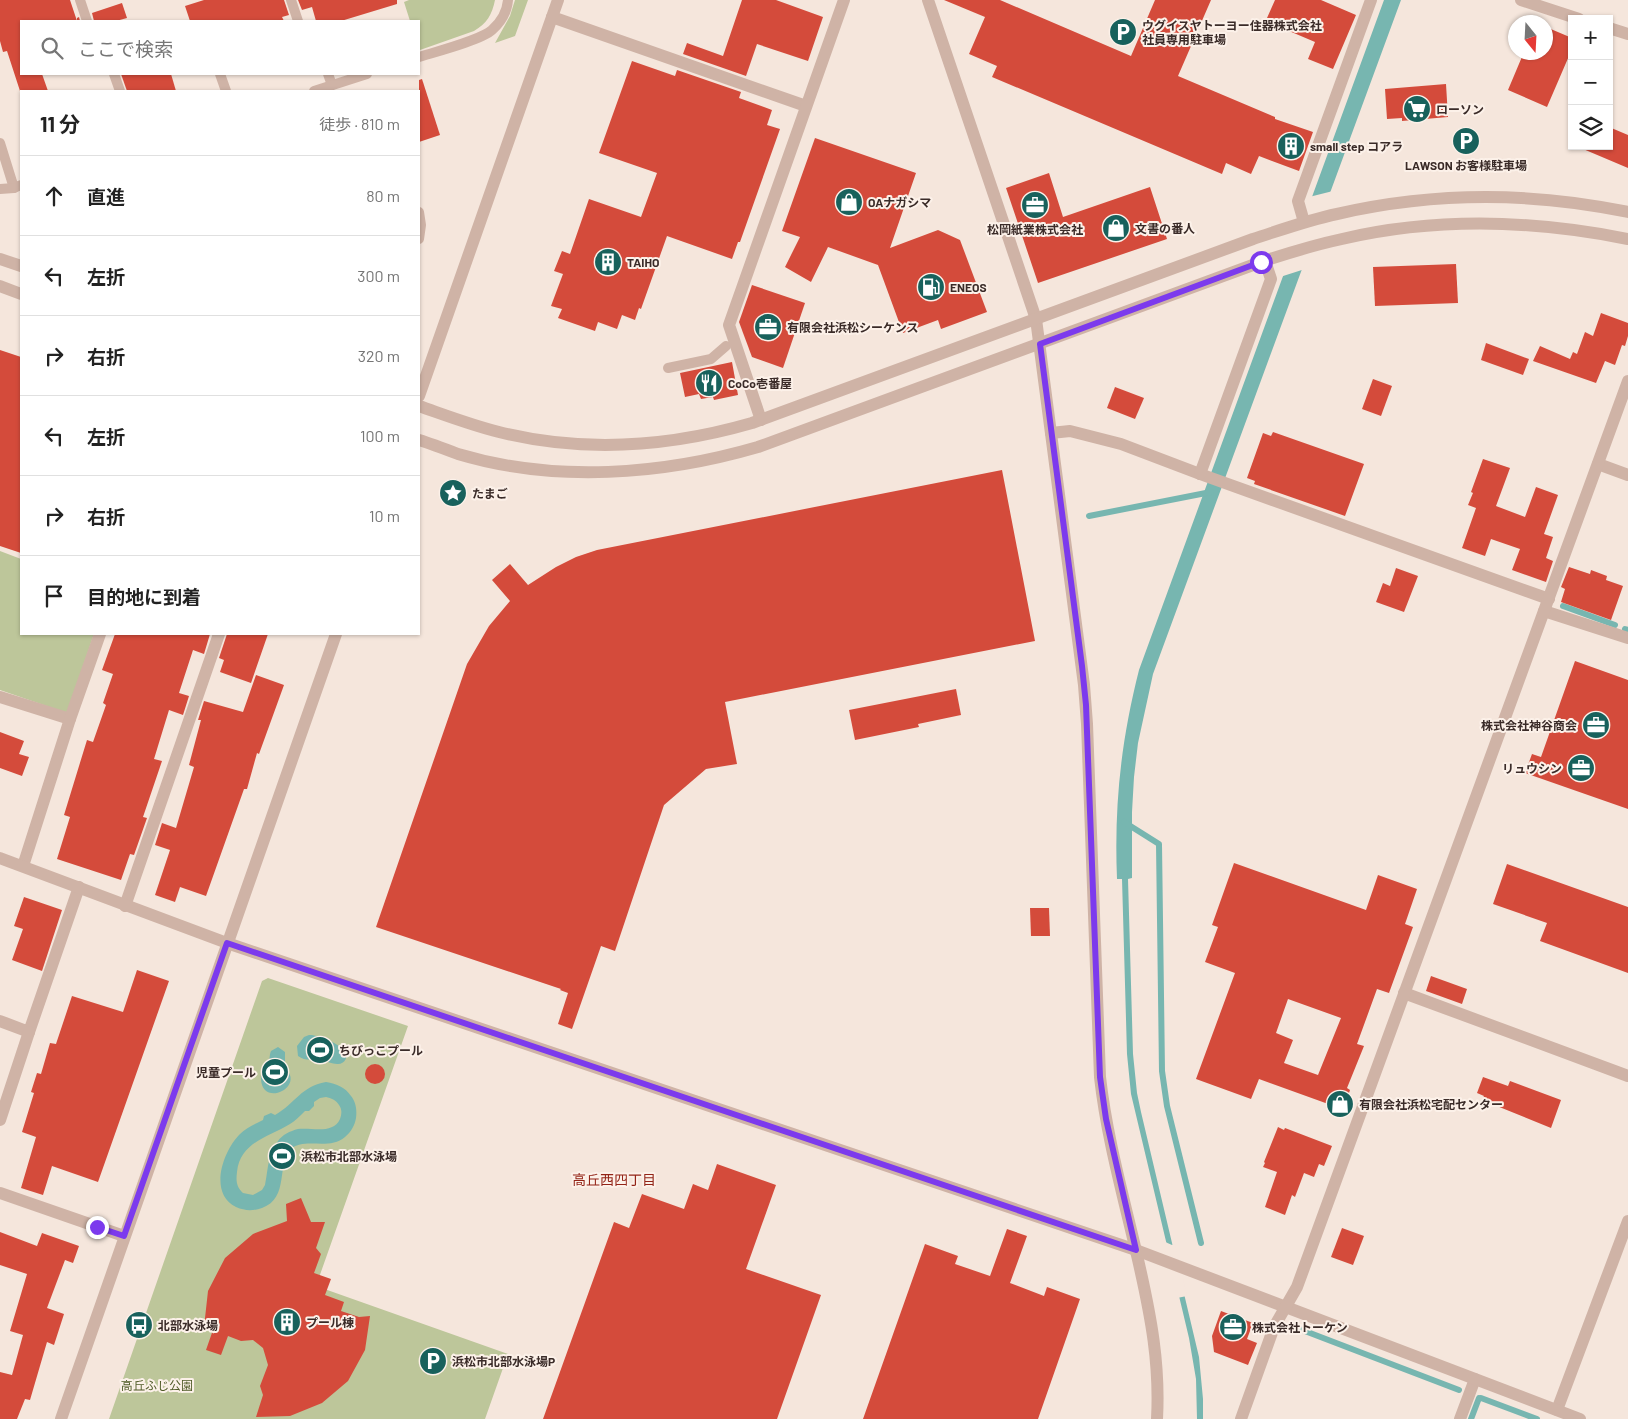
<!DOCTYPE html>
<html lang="ja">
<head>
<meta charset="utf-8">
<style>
	:root { --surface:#fff; --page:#f6f6f6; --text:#222; --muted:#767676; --line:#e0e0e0 }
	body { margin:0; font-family:Barlow,"Noto Sans JP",sans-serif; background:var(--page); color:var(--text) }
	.controls { position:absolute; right:15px; top:15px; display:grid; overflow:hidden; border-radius:0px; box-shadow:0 1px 4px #0004 }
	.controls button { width:45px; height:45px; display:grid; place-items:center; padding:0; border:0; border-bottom:1px solid var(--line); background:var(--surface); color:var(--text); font:25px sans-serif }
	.compass { position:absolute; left:1508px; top:15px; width:45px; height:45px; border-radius:50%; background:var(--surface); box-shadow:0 1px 4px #0004; rotate:162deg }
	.stop { position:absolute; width:15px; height:15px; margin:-11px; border:4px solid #7c3aed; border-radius:50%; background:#fff }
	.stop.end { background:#7c3aed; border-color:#fff; box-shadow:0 1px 5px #0008 }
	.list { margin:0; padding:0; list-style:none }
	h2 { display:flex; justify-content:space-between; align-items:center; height:65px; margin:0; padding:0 20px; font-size:21px }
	h2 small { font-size:16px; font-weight:400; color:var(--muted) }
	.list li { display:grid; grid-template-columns:32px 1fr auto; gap:15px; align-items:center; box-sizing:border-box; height:80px; padding:0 20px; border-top:1px solid var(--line) }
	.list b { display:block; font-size:19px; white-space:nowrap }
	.list em { font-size:16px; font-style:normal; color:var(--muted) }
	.icon { flex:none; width:28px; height:28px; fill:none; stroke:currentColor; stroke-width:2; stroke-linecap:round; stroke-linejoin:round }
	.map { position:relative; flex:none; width:1628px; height:1419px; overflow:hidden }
	.search { position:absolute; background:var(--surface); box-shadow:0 1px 4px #0004; left:20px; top:20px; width:400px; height:55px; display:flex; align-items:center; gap:12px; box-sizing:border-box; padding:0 18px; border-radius:0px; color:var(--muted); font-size:19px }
	.panel { position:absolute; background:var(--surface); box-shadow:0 1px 4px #0004; left:20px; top:90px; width:400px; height:545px; border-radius:0px }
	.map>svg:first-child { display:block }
	.green { fill:#bdc69a }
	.water { fill:#77b6b0; fill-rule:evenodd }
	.pier { fill:#f5e6dc }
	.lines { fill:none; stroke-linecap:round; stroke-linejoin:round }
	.stream { stroke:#77b6b0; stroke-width:6 }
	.building { fill:#d44b3b; fill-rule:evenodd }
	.service { stroke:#cfb3a6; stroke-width:10 }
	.minor { stroke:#cfb3a6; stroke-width:12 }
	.tertiary { stroke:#cfb3a6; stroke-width:12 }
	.route { stroke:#7c3aed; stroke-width:6 }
	.labels { text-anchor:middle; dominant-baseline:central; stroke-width:4; stroke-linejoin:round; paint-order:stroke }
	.poi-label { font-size:12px; font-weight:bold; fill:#3a2b28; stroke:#fcf1e9; text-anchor:start }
	.park-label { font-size:12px; fill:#505b28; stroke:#fcf1e9 }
	.neighbourhood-label { font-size:14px; fill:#932417; stroke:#fcf1e9 }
</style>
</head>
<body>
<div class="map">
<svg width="1628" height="1419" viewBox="0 0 1628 1419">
	<rect width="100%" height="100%" fill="#f5e6dc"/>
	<g class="green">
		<path d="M 409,0 L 495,0 C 492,15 487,23 474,31 L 420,50 L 419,21 L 410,21 L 404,2 Z"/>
		<polygon points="515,0 528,0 515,36 495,43 510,16"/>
		<polygon points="0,551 21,559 21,634 94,634 67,713 0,690"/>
		<polygon points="268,978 408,1026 316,1286 508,1354 485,1419 109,1419 262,981"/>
	</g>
	<g class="water">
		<path d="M 1384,0 L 1401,0 L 1153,674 L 1138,743 L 1134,777 L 1132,812 L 1132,878 L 1128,879 L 1133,1054 L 1137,1093 L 1141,1112 L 1199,1357 L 1203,1399 L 1203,1419 L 1197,1419 L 1196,1379 L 1189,1338 L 1131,1094 L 1127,1054 L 1122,879 L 1117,879 C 1114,805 1121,741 1139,670 Z"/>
		<path d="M 309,1035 C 317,1034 340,1044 345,1051 C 349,1057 344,1065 337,1064 C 332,1064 327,1061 321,1060 C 313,1058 306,1062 298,1056 L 297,1046 L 304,1037 Z"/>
		<path d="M 278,1047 L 285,1052 L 285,1068 C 306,1087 262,1108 261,1079 C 260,1071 265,1071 268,1066 C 270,1062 269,1055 271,1051 Z"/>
		<path d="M 326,1082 C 337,1084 345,1087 351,1096 C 356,1102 357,1110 356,1118 C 355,1125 351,1132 345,1137 C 329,1151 305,1137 291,1149 C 276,1163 290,1198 262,1208 C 253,1211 245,1211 236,1207 C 208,1193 223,1151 240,1134 C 246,1128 255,1124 263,1120 L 264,1116 L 271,1113 L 275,1115 C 296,1103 300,1087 326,1082 ZM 326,1097 C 331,1098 336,1100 339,1105 C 342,1109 342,1114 340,1119 C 333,1135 311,1127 298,1129 C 290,1131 282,1135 278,1141 C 268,1152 268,1171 265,1185 L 262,1190 L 253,1195 L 243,1193 C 236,1187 236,1180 237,1172 C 240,1142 269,1137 290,1124 C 295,1121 300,1116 305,1111 L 309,1111 L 314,1106 L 314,1102 L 320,1098 Z"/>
	</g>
	<g class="pier">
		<polygon points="1333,191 1305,269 1280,277 1309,197"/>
		<polygon points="1163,1241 1172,1245 1175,1244 1187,1296 1177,1298"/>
	</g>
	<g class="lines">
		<g class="stream">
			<polyline points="1089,516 1211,492"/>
			<polyline points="1563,606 1615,625"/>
			<polyline points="1625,629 1628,630"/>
			<polyline points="1124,822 1159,844 1162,1071 1167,1106 1201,1243"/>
			<polyline points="1297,1328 1459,1390"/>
			<polyline points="1481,1398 1537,1419"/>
			<polyline points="1471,1419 1479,1398"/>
		</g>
	</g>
	<g class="building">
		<polygon points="0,0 70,0 77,21 77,18 79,17 80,21 21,21 21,74 42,74 48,91 20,91 7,51 3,52 0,41"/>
		<polygon points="204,0 284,0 289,15 282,17 284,21 190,21 185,6"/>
		<polygon points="298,0 397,0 397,4 341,21 316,21 312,7 302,10"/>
		<polygon points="742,0 776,0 823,17 808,61 757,44 746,76 683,54 687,43 723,56"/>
		<polygon points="944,0 1000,0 1131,56 1155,0 1211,0 1178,76 1275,117 1275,119 1313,132 1299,171 1259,156 1251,174 1226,163 1222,174 992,77 997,66 969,54 985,17"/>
		<polygon points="1275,0 1321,0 1356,15 1333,69 1308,59 1315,42 1282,28 1283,25 1267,18"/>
		<polygon points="122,3 127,18 116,21 94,21 92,13"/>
		<polygon points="1546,27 1572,38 1572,49 1547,107 1508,90 1524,52 1546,52"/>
		<polygon points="632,61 675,76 677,70 741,92 739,98 772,110 767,125 780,129 740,242 738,242 732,259 667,236 641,309 639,308 635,320 622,315 617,329 598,322 595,331 558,318 562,309 551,306 563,274 554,271 562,251 570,254 589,199 641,217 657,173 599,153"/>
		<polygon points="121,74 171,74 176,91 127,91"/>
		<polygon points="422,79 440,135 419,142 419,80"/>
		<polygon points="1446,84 1448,117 1402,121 1402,118 1387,119 1385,89"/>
		<polygon points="1609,127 1628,135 1628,168 1576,146 1609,146"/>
		<polygon points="815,138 916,173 890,248 938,230 960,240 987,312 941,329 938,320 903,333 878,265 828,247 811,282 785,267 800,237 782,231"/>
		<polygon points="1049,173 1063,217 1150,187 1167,239 1038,283 1006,188"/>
		<polygon points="1456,264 1458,303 1375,306 1373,267"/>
		<polygon points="752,285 805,303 783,368 752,357 739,322"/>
		<polygon points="1601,313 1628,323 1628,336 1625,346 1622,345 1615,365 1605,361 1596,383 1533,361 1540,346 1570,359 1573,352 1577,354 1585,332 1593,336"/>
		<polygon points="1486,343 1529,359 1523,375 1481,360"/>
		<polygon points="0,350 21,357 21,553 0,546"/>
		<polygon points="732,362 738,395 714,400 713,397 701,399 699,394 685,397 680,373"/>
		<polygon points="1373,379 1392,386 1381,416 1362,409"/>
		<polygon points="1115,387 1144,398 1135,419 1107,408"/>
		<polygon points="1273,432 1364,464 1345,516 1254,484 1255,481 1247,478 1263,433 1271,436"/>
		<polygon points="1483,459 1510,468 1496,506 1525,517 1536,487 1558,495 1544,534 1553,537 1546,558 1553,561 1546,582 1512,570 1520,549 1491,539 1485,556 1462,548 1476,508 1468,505 1473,493 1471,492"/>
		<polygon points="1002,470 1035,641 725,702 737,764 706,769 664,805 615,951 601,946 572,1029 558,1024 568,993 560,990 561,989 376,927 467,664 489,626 510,601 492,580 510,564 528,585 556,567 576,557 597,550"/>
		<polygon points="1569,567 1590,574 1591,570 1607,576 1606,580 1623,586 1611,620 1561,602 1565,589 1561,587"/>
		<polygon points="1396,568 1418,576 1404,612 1376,602 1383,583 1390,586"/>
		<polygon points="115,634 210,634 204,654 193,650 179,693 189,696 183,715 169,710 154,759 162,761 143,817 147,818 134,855 130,854 121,880 57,859 70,817 64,815 87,740 93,742 106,705 103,703 113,674 102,670"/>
		<polygon points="227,634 268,634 251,683 220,672 224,660 219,658"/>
		<polygon points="1575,661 1628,680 1628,809 1525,773 1532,754 1541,757"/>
		<polygon points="256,675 284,685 259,754 257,753 247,789 244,789 206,896 180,887 175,902 155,895 170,850 155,845 162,823 176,828 194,767 189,765 201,720 198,720 204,701 243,712"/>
		<polygon points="956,689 961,715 918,724 919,727 855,740 849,710"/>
		<polygon points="0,732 24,741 19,754 29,757 22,776 0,768"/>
		<path d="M 1234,863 L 1366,910 L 1378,875 L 1417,889 L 1405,924 L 1413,927 L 1389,993 L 1377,989 L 1357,1044 L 1364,1046 L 1347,1088 L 1350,1090 L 1348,1096 L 1351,1098 L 1344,1116 L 1329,1111 L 1331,1105 L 1259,1079 L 1251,1099 L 1196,1079 L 1235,973 L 1205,962 L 1218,927 L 1212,925 ZM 1288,999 L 1341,1018 L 1318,1075 L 1284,1063 L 1293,1040 L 1276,1033 Z"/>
		<polygon points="1507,864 1628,907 1628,973 1540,941 1547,923 1493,904"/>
		<polygon points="24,897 62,910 42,971 12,960 23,929 14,926"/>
		<polygon points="1030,908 1049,908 1050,936 1031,936"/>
		<polygon points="137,970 169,981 98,1182 52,1166 43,1195 21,1188 36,1137 22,1132 34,1093 31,1092 37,1073 41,1074 50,1043 56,1044 72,996 123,1012"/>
		<polygon points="1431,976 1467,989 1462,1004 1426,991"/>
		<circle cx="375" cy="1074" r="10"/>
		<polygon points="1483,1077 1508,1086 1510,1081 1561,1100 1551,1128 1482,1100 1484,1096 1477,1093"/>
		<polygon points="1278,1127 1284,1130 1285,1128 1332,1146 1324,1166 1319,1164 1314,1177 1304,1173 1295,1197 1292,1195 1285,1215 1265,1207 1277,1172 1263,1167 1265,1163 1264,1162"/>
		<polygon points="717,1164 776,1185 746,1269 821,1295 777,1419 543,1419 614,1222 629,1228 642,1194 684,1209 693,1184 708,1190"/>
		<polygon points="301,1198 311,1222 325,1222 316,1248 321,1254 314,1273 331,1279 325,1295 344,1302 341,1311 359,1317 370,1316 365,1350 348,1381 322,1403 290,1416 256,1417 263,1395 260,1386 268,1365 263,1348 253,1340 241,1341 228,1336 221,1355 206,1350 214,1327 204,1327 208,1291 225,1258 253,1234 287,1221 286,1204"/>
		<polygon points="1342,1228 1364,1236 1353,1265 1331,1257"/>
		<polygon points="1007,1229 1027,1236 1010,1283 1044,1296 1047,1287 1080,1299 1038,1419 863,1419 925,1244 958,1256 955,1264 990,1276"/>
		<polygon points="0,1232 37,1246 42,1233 79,1246 73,1263 65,1260 47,1308 64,1314 54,1345 47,1342 30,1400 25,1399 17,1419 0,1419 0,1372 12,1375 23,1335 10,1331 27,1274 0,1265"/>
		<polygon points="1221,1311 1253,1323 1247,1339 1257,1343 1248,1365 1214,1352 1212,1336"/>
	</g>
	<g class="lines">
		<g class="service">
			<polyline points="80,0 87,21"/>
			<polyline points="291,0 298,21"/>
			<path d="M 419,57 C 435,52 481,40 492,30 C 501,22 507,12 508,0"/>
			<polyline points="114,74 120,91"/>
			<polyline points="220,74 226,91"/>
			<polyline points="328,74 332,85"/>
			<polyline points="314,91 367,74"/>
			<polyline points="0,143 14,188 21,185"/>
			<polyline points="0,189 14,188"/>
			<polyline points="419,212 421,225 419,239"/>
			<polyline points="668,368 711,359 726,346"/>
		</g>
		<g class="minor">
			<polyline points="928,0 1036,319"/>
			<polyline points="552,17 806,106"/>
			<polyline points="1304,222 1298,201 1371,0"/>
			<polyline points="761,420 729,325 844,0"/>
			<polyline points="1051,433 1070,431 1121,444 1200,474 1549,599"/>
			<polyline points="1598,464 1628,475"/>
			<polyline points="1200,474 1271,279 1265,261"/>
			<polyline points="1544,611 1628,638"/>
			<polyline points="0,697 70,719"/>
			<polyline points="23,866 70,719 100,634"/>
			<polyline points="125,906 219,634"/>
			<polyline points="1404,993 1628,1076"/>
			<polyline points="0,1021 29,1032 79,887"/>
			<polyline points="0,1120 29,1032"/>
			<polyline points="0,1193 124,1236"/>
			<polyline points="1557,1410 1628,1221"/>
			<polyline points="1460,1419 1475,1379"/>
		</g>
		<g class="tertiary">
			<polyline points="1521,0 1579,19"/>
			<polyline points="1609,28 1628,34"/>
			<polyline points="0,259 21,266"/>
			<polyline points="0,286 21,294"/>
			<path d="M 1036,319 L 1084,685 L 1087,724 L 1100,1077 C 1107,1140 1125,1202 1139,1264 C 1151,1317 1160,1364 1157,1419"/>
			<polyline points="419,396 558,0"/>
			<path d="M 419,406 C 445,415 471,425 499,432 C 583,453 669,447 752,423 L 1253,239 C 1281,230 1308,220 1337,214 C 1433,192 1532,192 1628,212"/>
			<path d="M 419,440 C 432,444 445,449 458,454 C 555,483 662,475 758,447 L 1261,262 C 1288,253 1314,245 1342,239 C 1436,217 1533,220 1628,239"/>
			<polyline points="0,858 227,943 1136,1250 1580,1419"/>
			<polyline points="61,1419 336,634"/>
			<polyline points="1241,1419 1274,1327 1297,1287 1628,381"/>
		</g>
	</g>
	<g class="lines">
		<polyline class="route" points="97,1227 124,1236 227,943 1136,1250 1106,1119 1100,1077 1086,705 1082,666 1040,344 1261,262"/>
	</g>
	<defs>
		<g id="parking-disc" transform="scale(1.4375)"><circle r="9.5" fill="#18615c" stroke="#fcf1e9"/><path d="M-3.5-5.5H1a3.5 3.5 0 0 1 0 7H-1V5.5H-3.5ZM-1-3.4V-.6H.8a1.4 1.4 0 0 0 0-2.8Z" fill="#fff"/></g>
		<g id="supermarket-disc" transform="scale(1.4375)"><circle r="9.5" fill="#18615c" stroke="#fcf1e9"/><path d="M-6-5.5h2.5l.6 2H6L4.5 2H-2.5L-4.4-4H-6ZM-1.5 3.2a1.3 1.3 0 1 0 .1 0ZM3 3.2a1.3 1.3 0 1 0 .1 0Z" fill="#fff"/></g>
		<g id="building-disc" transform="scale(1.4375)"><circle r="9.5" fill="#18615c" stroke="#fcf1e9"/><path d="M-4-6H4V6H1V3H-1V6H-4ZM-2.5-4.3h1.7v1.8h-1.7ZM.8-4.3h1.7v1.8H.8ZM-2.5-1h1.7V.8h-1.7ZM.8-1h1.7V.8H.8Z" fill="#fff"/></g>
		<g id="shop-disc" transform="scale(1.4375)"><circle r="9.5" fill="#18615c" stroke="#fcf1e9"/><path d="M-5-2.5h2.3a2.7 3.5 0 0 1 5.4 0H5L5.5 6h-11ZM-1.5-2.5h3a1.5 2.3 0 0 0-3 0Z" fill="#fff"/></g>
		<g id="office-disc" transform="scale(1.4375)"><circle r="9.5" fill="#18615c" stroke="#fcf1e9"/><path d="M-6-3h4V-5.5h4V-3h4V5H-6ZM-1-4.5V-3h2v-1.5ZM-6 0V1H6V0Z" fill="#fff"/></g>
		<g id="fuel-disc" transform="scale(1.4375)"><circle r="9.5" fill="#18615c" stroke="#fcf1e9"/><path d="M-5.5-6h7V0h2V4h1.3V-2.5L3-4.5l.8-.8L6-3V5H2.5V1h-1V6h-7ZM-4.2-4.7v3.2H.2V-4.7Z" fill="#fff"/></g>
		<g id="restaurant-disc" transform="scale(1.4375)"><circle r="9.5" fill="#18615c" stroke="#fcf1e9"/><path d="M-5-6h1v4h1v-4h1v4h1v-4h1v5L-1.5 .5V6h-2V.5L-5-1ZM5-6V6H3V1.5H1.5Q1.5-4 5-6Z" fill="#fff"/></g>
		<g id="sight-disc" transform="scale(1.4375)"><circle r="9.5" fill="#18615c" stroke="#fcf1e9"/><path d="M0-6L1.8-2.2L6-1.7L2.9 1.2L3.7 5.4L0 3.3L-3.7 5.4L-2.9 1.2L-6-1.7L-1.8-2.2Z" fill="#fff"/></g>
		<g id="stadium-disc" transform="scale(1.4375)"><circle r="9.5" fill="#18615c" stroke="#fcf1e9"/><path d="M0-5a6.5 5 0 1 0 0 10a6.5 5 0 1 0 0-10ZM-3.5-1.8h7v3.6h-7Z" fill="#fff"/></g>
		<g id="bus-disc" transform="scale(1.4375)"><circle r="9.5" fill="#18615c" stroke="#fcf1e9"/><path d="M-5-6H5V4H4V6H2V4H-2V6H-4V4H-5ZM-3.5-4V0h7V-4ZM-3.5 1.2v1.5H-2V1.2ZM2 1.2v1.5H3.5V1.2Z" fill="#fff"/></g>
	</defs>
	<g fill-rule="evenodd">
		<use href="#parking-disc" x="1123" y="32"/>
		<use href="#supermarket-disc" x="1417" y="109"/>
		<use href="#parking-disc" x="1466" y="141"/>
		<use href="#building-disc" x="1291" y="146"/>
		<use href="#shop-disc" x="849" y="202"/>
		<use href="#office-disc" x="1035" y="205"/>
		<use href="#shop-disc" x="1116" y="228"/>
		<use href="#building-disc" x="608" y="262"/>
		<use href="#fuel-disc" x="931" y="287"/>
		<use href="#office-disc" x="768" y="327"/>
		<use href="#restaurant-disc" x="709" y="383"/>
		<use href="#sight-disc" x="453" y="493"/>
		<use href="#office-disc" x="1596" y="725"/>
		<use href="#office-disc" x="1581" y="768"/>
		<use href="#stadium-disc" x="320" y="1050"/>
		<use href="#stadium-disc" x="275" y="1072"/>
		<use href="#shop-disc" x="1340" y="1104"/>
		<use href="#stadium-disc" x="282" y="1156"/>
		<use href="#building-disc" x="287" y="1322"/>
		<use href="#bus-disc" x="139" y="1325"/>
		<use href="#office-disc" x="1233" y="1327"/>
		<use href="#parking-disc" x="433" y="1361"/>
	</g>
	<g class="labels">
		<g class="poi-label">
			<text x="1142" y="25">ウグイスヤトーヨー住器株式会社<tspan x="1142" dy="14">社員専用駐車場</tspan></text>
			<text x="1436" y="109">ローソン</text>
			<text x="1310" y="146">small step コアラ</text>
			<text x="1466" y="165" text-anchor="middle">LAWSON お客様駐車場</text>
			<text x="868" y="202">OAナガシマ</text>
			<text x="1135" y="228">文書の番人</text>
			<text x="1035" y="229" text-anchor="middle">松岡紙業株式会社</text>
			<text x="627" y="262">TAIHO</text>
			<text x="950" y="287">ENEOS</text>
			<text x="787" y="327">有限会社浜松シーケンス</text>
			<text x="728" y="383">CoCo壱番屋</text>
			<text x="472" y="493">たまご</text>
			<text x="1577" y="725" text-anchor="end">株式会社神谷商会</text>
			<text x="1562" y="768" text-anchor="end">リュウシン</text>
			<text x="339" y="1050">ちびっこプール</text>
			<text x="256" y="1072" text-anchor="end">児童プール</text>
			<text x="1359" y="1104">有限会社浜松宅配センター</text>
			<text x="301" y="1156">浜松市北部水泳場</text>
			<text x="306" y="1322">プール棟</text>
			<text x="158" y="1325">北部水泳場</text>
			<text x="1252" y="1327">株式会社トーケン</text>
			<text x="452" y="1361">浜松市北部水泳場P</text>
		</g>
		<g class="park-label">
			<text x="157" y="1385">高丘ふじ公園</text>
		</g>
		<g class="neighbourhood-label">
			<text x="614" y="1179">高丘西四丁目</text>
		</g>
	</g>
</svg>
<div class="controls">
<button>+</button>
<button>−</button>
<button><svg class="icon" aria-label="layers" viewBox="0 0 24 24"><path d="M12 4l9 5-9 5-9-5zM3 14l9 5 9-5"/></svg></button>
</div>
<svg class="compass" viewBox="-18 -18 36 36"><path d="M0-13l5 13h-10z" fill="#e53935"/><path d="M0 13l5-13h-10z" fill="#767676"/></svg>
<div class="stop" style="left:1261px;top:262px"></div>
<div class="stop end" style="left:97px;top:1227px"></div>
<div class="search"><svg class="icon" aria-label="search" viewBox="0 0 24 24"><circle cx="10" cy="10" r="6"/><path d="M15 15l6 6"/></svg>ここで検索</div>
<section class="panel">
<h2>11 分<small>徒歩 · 810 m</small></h2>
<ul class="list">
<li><svg class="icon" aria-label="ahead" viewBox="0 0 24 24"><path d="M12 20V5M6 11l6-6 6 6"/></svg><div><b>直進</b></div><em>80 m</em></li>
<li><svg class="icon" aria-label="left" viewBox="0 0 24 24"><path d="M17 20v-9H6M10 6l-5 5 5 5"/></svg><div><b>左折</b></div><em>300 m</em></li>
<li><svg class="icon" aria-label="right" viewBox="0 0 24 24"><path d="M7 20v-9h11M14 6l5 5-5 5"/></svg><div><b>右折</b></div><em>320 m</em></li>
<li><svg class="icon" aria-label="left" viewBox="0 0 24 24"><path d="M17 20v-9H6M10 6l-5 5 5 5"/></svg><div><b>左折</b></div><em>100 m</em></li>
<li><svg class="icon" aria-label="right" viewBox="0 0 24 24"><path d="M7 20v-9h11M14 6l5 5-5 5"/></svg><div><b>右折</b></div><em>10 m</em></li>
<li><svg class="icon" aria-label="arrive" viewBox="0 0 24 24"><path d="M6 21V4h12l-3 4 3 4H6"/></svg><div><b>目的地に到着</b></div></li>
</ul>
</section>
</div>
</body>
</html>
